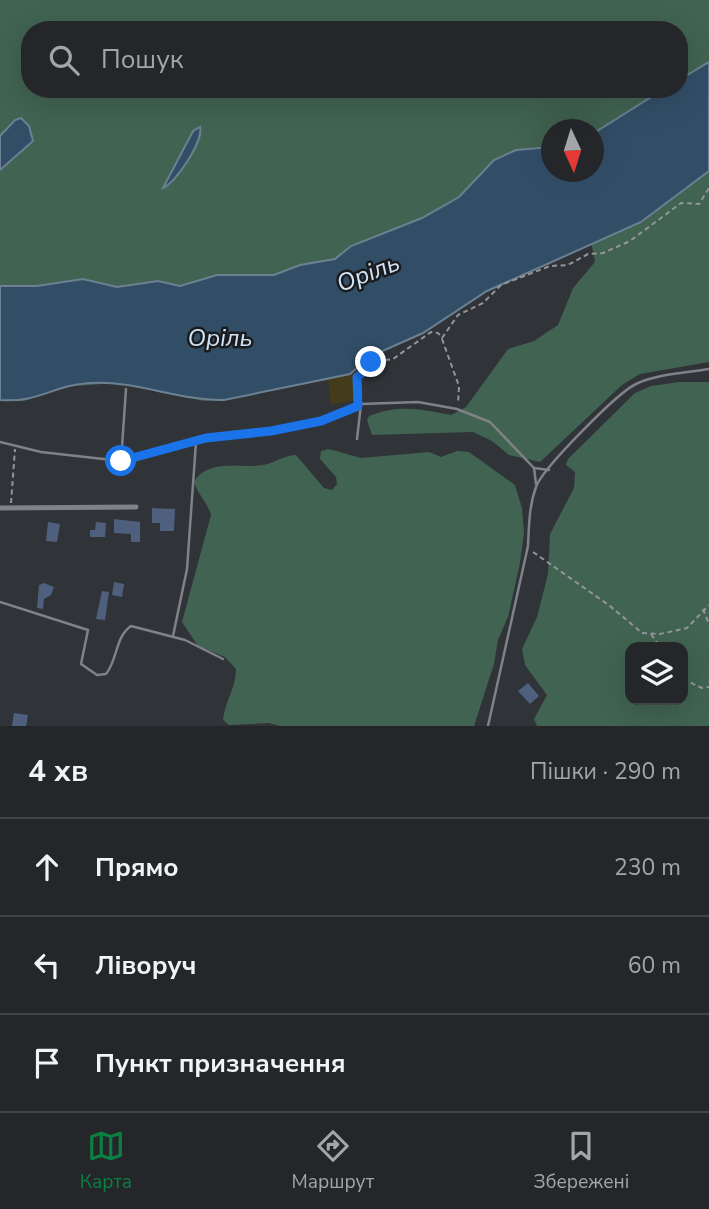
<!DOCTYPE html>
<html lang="uk">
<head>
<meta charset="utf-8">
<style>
	:root { --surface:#24262a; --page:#2c2e32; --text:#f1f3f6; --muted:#a3a5a8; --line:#414347; --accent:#0b8043 }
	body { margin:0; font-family:"Nunito Sans",sans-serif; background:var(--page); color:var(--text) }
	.controls { position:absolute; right:21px; bottom:21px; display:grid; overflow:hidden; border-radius:14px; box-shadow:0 7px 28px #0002 }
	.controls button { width:63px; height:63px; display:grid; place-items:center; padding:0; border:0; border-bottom:2px solid var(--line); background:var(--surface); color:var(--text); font:35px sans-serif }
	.compass { position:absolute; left:541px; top:119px; width:63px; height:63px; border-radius:50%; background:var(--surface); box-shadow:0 7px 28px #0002; rotate:176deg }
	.stop { position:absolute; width:21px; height:21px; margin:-16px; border:5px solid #1a73e8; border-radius:50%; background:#fff }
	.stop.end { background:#1a73e8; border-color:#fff; box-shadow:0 2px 7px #0008 }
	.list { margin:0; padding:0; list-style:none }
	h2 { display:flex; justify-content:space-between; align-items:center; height:91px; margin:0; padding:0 28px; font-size:30px }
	h2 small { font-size:23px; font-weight:400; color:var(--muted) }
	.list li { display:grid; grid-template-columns:46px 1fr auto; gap:21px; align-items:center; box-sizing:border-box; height:98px; padding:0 28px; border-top:2px solid var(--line) }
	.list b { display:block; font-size:26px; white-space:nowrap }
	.list em { font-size:23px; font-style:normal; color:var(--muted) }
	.icon { flex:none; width:38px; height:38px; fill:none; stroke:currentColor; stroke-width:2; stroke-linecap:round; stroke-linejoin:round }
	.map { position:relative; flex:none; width:709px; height:726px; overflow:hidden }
	.search { position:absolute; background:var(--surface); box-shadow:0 7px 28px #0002; left:21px; right:21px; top:21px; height:77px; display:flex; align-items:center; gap:18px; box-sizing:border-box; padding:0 24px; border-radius:28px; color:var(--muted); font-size:26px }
	.sheet { height:385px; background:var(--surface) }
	nav { display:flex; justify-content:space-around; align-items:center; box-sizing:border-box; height:98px; border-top:2px solid var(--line); background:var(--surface); font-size:19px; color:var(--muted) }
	nav a { display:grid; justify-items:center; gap:4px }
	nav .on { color:var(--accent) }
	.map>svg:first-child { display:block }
	.green { fill:#416351; fill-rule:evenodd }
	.sand { fill:#433b1a }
	.water { fill:#324e67; stroke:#6c8092; stroke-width:2 }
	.building { fill:#4f607e }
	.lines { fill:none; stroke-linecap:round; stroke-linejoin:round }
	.path { stroke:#939599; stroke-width:2; stroke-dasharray:5 3.5; stroke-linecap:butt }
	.service { stroke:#7f8288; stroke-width:2.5 }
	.minor { stroke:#7f8288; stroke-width:5 }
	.route { stroke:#1a73e8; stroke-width:9 }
	.labels { text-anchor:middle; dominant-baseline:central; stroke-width:5; stroke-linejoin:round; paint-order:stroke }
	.water-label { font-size:24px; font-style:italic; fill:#cee3f5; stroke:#1a1b1d }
</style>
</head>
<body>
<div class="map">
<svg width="709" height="726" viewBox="0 0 709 726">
	<rect width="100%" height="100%" fill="#303338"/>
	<g class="green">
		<path d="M 0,0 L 709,0 L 709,362 L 640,374 L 622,385 L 540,462 L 509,455 L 492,441 L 473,432 L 372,435 L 367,420 L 369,416 C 398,404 421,409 451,415 L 466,407 L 508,349 L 534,341 L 558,325 L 573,288 L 595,262 L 591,242 L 487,291 L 423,333 L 371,356 L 350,374 L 328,380 L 276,387 L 224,400 L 204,401 L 115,383 L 62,387 L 24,401 L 0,400 ZM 30,30 L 679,30 L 679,89 L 30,89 ZM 552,130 L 594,130 L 594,172 L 552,172 Z"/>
		<path d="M 680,382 L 709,382 L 709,726 L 537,726 L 534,719 L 547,695 L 525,665 L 522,649 L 537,617 L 548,574 L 550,534 L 574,488 L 575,472 L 566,465 L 568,459 L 635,393 L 651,386 ZM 630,647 L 683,647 L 683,700 L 630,700 Z"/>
		<path d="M 329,449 L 361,458 L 429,452 L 441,457 L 457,451 L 469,452 L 515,485 L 522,508 L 524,533 L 520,563 L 508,617 L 498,640 L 494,664 L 474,726 L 280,726 L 269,723 L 229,725 L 223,720 C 225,701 236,688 236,669 L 225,657 L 198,646 L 182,622 L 211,515 C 207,501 197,494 194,482 C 208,458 241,469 263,465 C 275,463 284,455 296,455 L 324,488 L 332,490 L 337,484 L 336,477 L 320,459 L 321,451 Z"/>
	</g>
	<polygon class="sand" points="359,368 361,399 331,405 328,380"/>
	<g class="water">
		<path d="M 709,62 L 709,171 L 641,222 L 487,291 L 423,333 L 371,356 L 350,374 L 224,400 C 179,401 136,380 90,383 C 53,385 40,403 0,400 L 0,286 L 37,286 L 83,279 L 117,287 L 158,281 L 180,286 L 217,275 L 274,275 L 300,265 L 335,259 L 351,246 L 422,218 L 459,197 L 494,160 L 516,150 L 551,147 L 552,172 L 594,172 L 594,133 L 664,89 L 679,89 L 679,80 Z"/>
		<polygon points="21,118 29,126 33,141 0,170 0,136 15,120"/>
		<path d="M 200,127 C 204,140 176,183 163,188 L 193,131 Z"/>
	</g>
	<g class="building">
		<polygon points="152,508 175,509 174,531 160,531 160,523 152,523"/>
		<polygon points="114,519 140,522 140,542 131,542 131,534 114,533"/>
		<polygon points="48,522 60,524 57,542 46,541"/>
		<polygon points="96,522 106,523 105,537 90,537 90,530 95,530"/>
		<polygon points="114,582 124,584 122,597 112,595"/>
		<polygon points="44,583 54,587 51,595 44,599 43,609 37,608 39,585"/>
		<polygon points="102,591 109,592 105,620 96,619"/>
		<polygon points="528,683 539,696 530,704 518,691"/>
		<polygon points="14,713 28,715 26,726 12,726"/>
	</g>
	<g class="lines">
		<g class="path">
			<polyline points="442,339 459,386 458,404"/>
			<polyline points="358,401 357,377 369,368 371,362 393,359 431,332 438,333 442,338 458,315 483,303 501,285 550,266 568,265 588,254 603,253 630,241 681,203 699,204 709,188"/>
			<polyline points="11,503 15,449"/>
			<polyline points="533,552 610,606 642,633 660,634 687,628 709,605"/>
			<polyline points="703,609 709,624"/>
			<polyline points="651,634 660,647"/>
			<polyline points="683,679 702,688 709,687"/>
		</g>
		<g class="service">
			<polyline points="357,439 361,404"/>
			<polyline points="0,442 41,452 121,461 206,438 271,431 321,421 361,404 418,402 457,409 490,422 534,468 549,470"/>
			<polyline points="121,461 126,389"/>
			<polyline points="534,468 536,484"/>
			<path d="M 0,602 L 88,630 L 81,664 L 97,675 L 106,674 C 118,659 115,637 131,626 L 185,640 L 223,659"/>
			<polyline points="173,636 187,569 196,442"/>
			<path d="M 488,726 L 528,546 C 529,526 529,506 536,487 C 542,469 617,393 636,384 C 657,374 686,373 709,369"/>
		</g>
		<polyline class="minor" points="0,508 136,507"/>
	</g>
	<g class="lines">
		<polyline class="route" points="121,461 206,438 271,431 321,421 358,406 357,377 369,368 371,362"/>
	</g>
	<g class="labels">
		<g class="water-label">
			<text transform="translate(368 273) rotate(-21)">Оріль</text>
			<text x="220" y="338">Орiль</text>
		</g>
	</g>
</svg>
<div class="controls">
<button><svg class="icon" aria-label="layers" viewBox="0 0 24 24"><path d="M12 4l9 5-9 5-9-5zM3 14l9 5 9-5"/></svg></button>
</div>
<svg class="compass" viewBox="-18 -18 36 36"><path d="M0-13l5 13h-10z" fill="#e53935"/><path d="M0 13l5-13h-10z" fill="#a3a5a8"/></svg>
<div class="stop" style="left:121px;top:461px"></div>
<div class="stop end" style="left:371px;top:362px"></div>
<div class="search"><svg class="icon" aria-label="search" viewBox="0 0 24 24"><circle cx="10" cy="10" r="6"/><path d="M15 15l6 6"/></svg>Пошук</div>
</div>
<section class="sheet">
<h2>4 хв<small>Пішки · 290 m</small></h2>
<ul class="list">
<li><svg class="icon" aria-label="ahead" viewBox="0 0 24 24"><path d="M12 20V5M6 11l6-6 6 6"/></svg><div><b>Прямо</b></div><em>230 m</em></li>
<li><svg class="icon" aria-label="left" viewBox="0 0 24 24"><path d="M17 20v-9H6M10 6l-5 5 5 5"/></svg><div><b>Ліворуч</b></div><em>60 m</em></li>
<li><svg class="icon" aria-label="arrive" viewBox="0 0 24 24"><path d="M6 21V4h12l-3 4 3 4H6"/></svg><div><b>Пункт призначення</b></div></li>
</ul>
</section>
<nav>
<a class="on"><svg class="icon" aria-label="map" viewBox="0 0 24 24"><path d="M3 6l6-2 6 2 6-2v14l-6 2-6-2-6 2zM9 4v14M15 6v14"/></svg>Карта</a>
<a><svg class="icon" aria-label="directions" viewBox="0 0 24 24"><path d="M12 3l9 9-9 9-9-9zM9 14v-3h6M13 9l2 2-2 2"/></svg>Маршрут</a>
<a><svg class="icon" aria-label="saved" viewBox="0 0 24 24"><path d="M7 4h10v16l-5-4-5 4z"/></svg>Збережені</a>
</nav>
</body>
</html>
